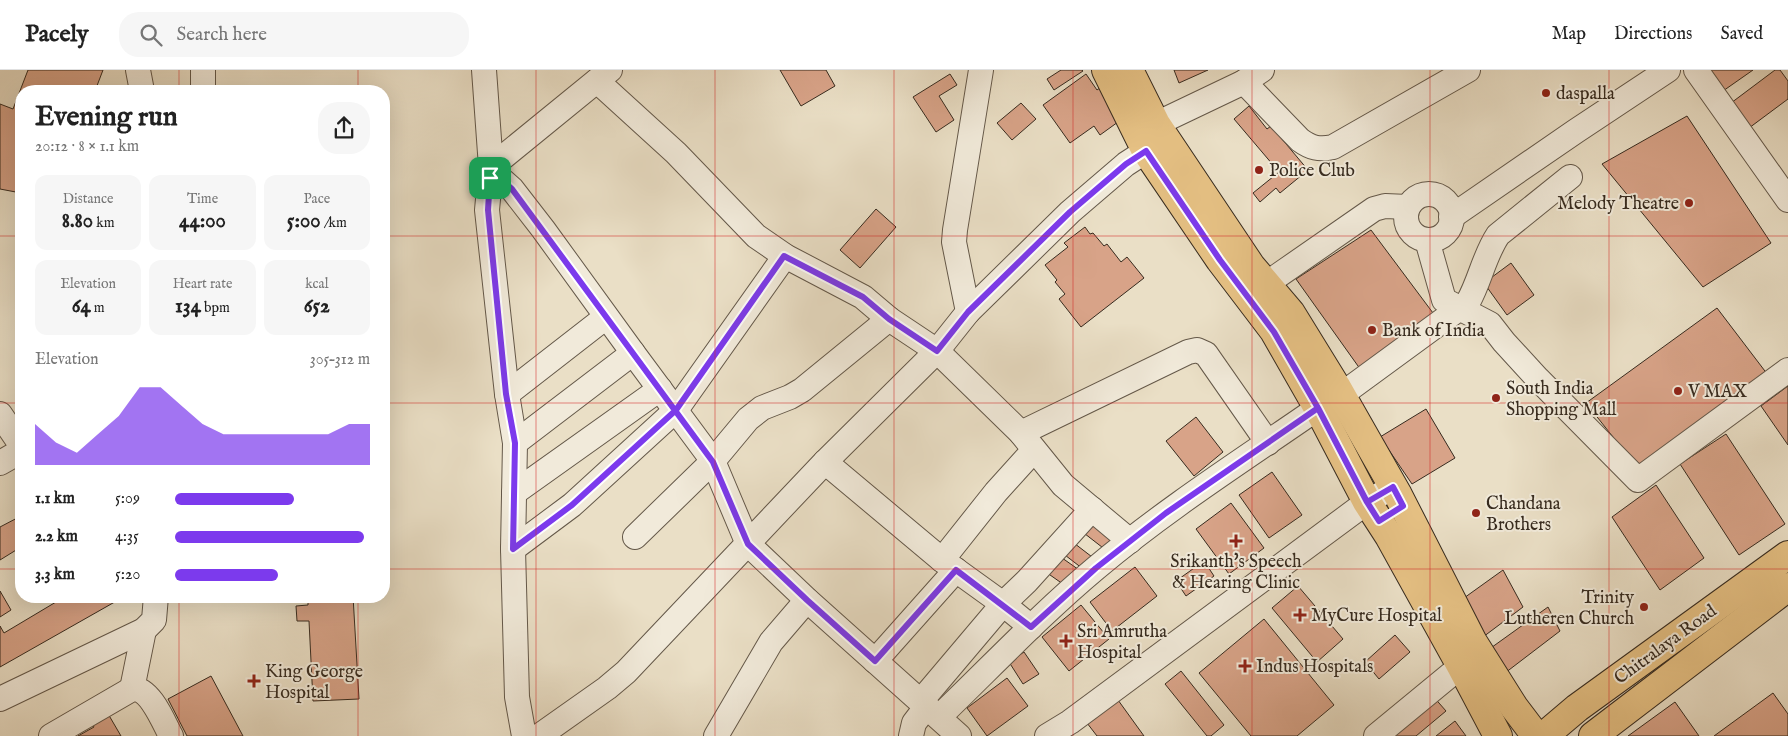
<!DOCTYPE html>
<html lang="en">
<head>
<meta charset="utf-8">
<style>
  :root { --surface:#fff; --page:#f6f6f6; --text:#222; --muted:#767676; --line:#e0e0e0; --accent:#7c3aed }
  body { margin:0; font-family:"IM FELL English",serif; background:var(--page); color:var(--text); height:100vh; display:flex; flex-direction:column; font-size:19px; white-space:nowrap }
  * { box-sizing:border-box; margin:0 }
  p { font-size:16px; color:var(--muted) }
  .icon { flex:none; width:28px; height:28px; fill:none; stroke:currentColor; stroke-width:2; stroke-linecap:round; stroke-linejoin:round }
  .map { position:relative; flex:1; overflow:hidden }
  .panel { position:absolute; left:15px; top:15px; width:375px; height:518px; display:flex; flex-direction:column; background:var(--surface); border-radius:20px; box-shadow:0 5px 20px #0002 }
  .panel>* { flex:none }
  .pin { position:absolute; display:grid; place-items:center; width:42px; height:42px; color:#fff; margin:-21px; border-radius:10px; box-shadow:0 2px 8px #0006 }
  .round { display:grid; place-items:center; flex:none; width:52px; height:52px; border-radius:20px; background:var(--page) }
  .headline { display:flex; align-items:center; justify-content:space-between; height:85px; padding:0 20px }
  h1 { font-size:28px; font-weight:800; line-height:38px }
  .figures { display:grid; grid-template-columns:repeat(3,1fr); gap:8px; height:85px; padding:5px 20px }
  .figures div { display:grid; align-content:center; border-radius:12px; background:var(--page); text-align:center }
  .figures b { font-size:21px; font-weight:800 }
  .figures small { font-size:14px; font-weight:400 }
  .figures p { font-size:14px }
  .chart { height:140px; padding:10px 20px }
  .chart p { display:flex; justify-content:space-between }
  .chart svg { width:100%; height:90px; margin-top:5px; fill:var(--accent); opacity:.7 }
  ul { padding:0 20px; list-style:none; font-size:16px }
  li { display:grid; grid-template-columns:80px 60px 1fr; align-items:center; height:38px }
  li i { height:12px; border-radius:6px; background:var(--accent) }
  header { display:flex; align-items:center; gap:30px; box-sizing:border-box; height:70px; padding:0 25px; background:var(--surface); border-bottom:1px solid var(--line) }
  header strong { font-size:24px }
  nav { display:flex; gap:28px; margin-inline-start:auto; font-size:18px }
  .search { width:350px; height:45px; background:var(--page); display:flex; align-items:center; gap:12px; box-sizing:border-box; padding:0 18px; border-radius:20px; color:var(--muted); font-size:19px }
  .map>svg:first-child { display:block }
</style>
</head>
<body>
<header>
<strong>Pacely</strong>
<div class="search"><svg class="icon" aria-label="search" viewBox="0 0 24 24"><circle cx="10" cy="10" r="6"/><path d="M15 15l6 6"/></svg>Search here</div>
<nav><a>Map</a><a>Directions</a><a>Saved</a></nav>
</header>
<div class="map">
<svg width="1788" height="666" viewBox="0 0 1788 666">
  <rect width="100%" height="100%" fill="#eadfc6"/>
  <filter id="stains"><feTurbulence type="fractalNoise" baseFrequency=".004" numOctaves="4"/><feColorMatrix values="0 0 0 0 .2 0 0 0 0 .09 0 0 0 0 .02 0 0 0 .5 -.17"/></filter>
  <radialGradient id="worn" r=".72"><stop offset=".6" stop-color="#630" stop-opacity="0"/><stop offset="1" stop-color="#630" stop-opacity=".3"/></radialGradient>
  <!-- building -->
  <g fill="#d8a388" stroke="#372b1f">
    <polygon points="28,0 103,0 95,21 21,21 21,123 0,119 0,34 13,39"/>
    <polygon points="780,0 826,0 835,16 801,36"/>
    <polygon points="1061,0 1082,0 1083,1 1054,20 1047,9"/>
    <polygon points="1174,0 1208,0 1179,13"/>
    <polygon points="1709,0 1753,0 1723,21"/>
    <polygon points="1775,0 1780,0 1788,11 1788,29 1749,58 1731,33"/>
    <polygon points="950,4 957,15 939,26 954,50 936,62 913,27"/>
    <polygon points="1086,4 1097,20 1101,17 1118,52 1100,65 1094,56 1070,73 1043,35"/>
    <polygon points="1021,33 1036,49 1012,70 997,53"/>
    <polygon points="1249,36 1267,59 1271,56 1308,100 1280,123 1276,118 1260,132 1253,123 1279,102 1234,49"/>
    <polygon points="1687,46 1771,173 1703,217 1602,94"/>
    <polygon points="876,139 896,157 860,198 840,180"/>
    <polygon points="1085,157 1090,164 1093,163 1104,176 1107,174 1121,192 1127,187 1144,208 1081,257 1059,229 1065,224 1055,212 1057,210 1045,195 1068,177 1064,173"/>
    <polygon points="1371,160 1433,243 1363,303 1296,209"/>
    <polygon points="1511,193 1534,225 1507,245 1484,213"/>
    <polygon points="1717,238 1771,309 1640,401 1586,333"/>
    <polygon points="21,264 21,278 17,266"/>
    <polygon points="1788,316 1788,375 1761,336"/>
    <polygon points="1426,339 1455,388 1412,414 1380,367"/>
    <polygon points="1196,347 1223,382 1194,406 1166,371"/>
    <polygon points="1726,364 1785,454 1739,485 1680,394"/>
    <polygon points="1272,402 1302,445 1269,468 1239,425"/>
    <polygon points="1656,415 1704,488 1660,520 1612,447"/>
    <polygon points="1231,433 1264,478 1229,504 1196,459"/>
    <polygon points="1091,445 1119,467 1107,481 1080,460"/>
    <polygon points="21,446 21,477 0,490 0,457"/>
    <polygon points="1070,470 1096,490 1087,502 1061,482"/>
    <polygon points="1055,483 1082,502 1070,519 1043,500"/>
    <polygon points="1204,491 1214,506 1186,526 1176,511"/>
    <polygon points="1135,497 1157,526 1112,561 1090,532"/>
    <polygon points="1503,500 1523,537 1479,570 1457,533"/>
    <polygon points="1298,516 1343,569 1317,592 1272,538"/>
    <polygon points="0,521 11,540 0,547"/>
    <polygon points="66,526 118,526 120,529 0,597 0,556 4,563"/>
    <polygon points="308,526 353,526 359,629 313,631 309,551 297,551 296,536 308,535"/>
    <polygon points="1081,535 1109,569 1069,601 1042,567"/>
    <polygon points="1548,537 1560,561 1505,603 1488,580"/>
    <polygon points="1264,549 1334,635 1297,666 1251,666 1199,603"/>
    <polygon points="1395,565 1410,582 1379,609 1365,592"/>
    <polygon points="1024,582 1039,604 1023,614 1009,592"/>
    <polygon points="1181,601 1224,655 1211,666 1207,666 1165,614"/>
    <polygon points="211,606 243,666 187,666 168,629"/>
    <polygon points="1007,608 1028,636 987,666 967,638"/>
    <polygon points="1773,623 1788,644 1788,666 1714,666"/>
    <polygon points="1432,625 1446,641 1416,666 1396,666 1391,659"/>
    <polygon points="1118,630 1144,666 1097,666 1087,653"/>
    <polygon points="1675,632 1699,666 1628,666"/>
    <polygon points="107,642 121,666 78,666 94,657 91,652"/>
    <polygon points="1455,651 1466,666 1436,666"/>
  </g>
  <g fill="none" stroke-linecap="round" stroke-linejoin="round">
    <defs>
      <g id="minor">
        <polyline points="138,0 142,21"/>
        <polyline points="203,0 203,21"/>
        <polyline points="484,0 491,97 487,140 507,324 515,373 513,479 517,627 524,666"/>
        <polyline points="1696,0 1788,130"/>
        <polyline points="597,11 676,83 756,166 785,186 863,227 889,249 937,281 1021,363 1063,415 1130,471"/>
        <path d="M1244,12l56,58c11,8 19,10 33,7l135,-77"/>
        <polyline points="1156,54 1244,12 1262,0"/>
        <polyline points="491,97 610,0"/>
        <polyline points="490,107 503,111 512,119 543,159 633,283 713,391 748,474 807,530 959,666"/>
        <circle cx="1429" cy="147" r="23"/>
        <polyline points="1451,147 1576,61 1668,0"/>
        <polyline points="1427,170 1444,230 1490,254 1504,272 1538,309 1638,410 1788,300"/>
        <polyline points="1266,214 1374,139 1385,136 1408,137"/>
        <polyline points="968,242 954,172 955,160 981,0"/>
        <polyline points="507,324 606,247"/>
        <path d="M1341,325l127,-93c12,-21 16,-46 30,-67l72,-58"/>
        <polyline points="0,344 21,375"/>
        <polyline points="1021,363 1188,282 1197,280 1206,284 1268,373"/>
        <polyline points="515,373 633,283"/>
        <polyline points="825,392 942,490 1003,534 1031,557"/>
        <polyline points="0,393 21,381"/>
        <polyline points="514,423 660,319"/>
        <polyline points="635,467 713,391 748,349 762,338 790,327 802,320 889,249"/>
        <polyline points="513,479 572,435 676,340 785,186"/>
        <polyline points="942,490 996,422 1034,380"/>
        <polyline points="875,591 956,500"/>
        <polyline points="132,619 144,560"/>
        <polyline points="0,629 144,560 154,550 156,526"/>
        <polyline points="921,631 1003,534 1027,511 1092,439"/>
        <path d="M939,647c52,-50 102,-103 157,-149 70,-59 147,-108 222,-160"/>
        <path d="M51,666l81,-47c18,-2 32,34 39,47"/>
        <polyline points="539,666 607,618 626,602 825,392 937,281 968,242 1070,142 1126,94 1146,81"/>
        <polyline points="716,666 771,572 807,530"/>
        <polyline points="911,666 914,653 927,636"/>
        <polyline points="1047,666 1070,652 1367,432 1393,417"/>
        <polyline points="1376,666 1461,596"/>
      </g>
      <g id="major">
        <polyline points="1106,0 1146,81 1220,190 1274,261 1318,338 1367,432 1389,466 1461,596 1498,666"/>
        <polyline points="1129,0 1156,54 1251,196 1291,243 1336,316 1398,425 1473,572 1514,637 1536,666"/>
        <polyline points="1544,666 1577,638 1788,485"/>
        <polyline points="1593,666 1788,517"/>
      </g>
    </defs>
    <!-- minor casing -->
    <use href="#minor" stroke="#645849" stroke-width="26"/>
    <!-- major casing -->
    <use href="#major" stroke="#372b1f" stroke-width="30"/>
    <!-- minor -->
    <use href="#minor" stroke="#f1eada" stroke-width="24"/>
    <!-- major -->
    <use href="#major" stroke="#e5c083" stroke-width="28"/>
  </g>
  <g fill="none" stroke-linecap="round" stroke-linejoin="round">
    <defs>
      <polyline id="route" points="490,108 503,111 512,119 713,392 748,474 807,530 875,591 956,500 1031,557 1096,498 1166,443 1318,338 1367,432 1379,451 1403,436 1393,417 1367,432 1318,338 1274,262 1220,190 1146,81 1126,94 1070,142 968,242 937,281 889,249 863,227 784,186 676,340 572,435 513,479 515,373 506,324 488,140 490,108"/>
    </defs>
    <!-- route casing -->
    <use href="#route" stroke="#fff" stroke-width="10"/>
    <!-- route -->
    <use href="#route" stroke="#7c3aed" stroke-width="6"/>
  </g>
  <!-- grid -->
  <path fill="none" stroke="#d62828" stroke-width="1" stroke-opacity="0.55" d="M179,0v21M358,0v21M536,0v666M715,0v666M894,0v666M1073,0v666M1252,0v666M1430,0v666M1609,0v666M0,166h21M384,166h1404M0,333h21M384,333h1404M0,499h21M384,499h1404M179,526v140M358,526v140"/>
  <!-- markers -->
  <g fill="#8f2418" stroke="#f1eada" stroke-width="2">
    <circle cx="1546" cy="23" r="5"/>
    <circle cx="1259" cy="100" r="5"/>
    <circle cx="1689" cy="133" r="5"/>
    <circle cx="1372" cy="260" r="5"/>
    <circle cx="1678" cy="321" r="5"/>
    <circle cx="1496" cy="328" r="5"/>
    <circle cx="1476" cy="443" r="5"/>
    <path d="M1233.5 463.5h5v5h5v5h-5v5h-5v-5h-5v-5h5z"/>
    <circle cx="1644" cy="537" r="5"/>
    <path d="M1297.5 537.5h5v5h5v5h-5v5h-5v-5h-5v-5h5z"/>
    <path d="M1063.5 563.5h5v5h5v5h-5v5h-5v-5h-5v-5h5z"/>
    <path d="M1242.5 588.5h5v5h5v5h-5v5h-5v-5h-5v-5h5z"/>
    <path d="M251.5 603.5h5v5h5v5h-5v5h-5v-5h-5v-5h5z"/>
  </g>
  <g text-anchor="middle" stroke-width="4" stroke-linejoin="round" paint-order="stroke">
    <!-- poi labels -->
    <g font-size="18" fill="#372b1f" stroke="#f1eada" text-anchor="start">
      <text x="1556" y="29">daspalla</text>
      <text x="1269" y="106">Police Club</text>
      <text x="1679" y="139" text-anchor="end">Melody Theatre</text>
      <text x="1382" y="266">Bank of India</text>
      <text x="1506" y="324">South India<tspan x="1506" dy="21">Shopping Mall</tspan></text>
      <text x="1688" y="327">V MAX</text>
      <text x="1486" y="439">Chandana<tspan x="1486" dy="21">Brothers</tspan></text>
      <text x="1236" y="497" text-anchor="middle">Srikanth's Speech<tspan x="1236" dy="21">&amp; Hearing Clinic</tspan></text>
      <text x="1634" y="533" text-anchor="end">Trinity<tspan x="1634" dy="21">Lutheren Church</tspan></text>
      <text x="1311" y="551">MyCure Hospital</text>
      <text x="1077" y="567">Sri Amrutha<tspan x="1077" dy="21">Hospital</tspan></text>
      <text x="1256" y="602">Indus Hospitals</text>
      <text x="265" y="607">King George<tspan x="265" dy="21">Hospital</tspan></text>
    </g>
    <!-- street labels -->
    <g font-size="18" fill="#372b1f" stroke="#f1eada">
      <text transform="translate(1665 574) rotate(-36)" y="6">Chitralaya Road</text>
    </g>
  </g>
  <rect width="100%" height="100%" filter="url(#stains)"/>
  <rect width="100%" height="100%" fill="url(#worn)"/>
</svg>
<div class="pin" style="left:490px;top:108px;background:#1e9e55"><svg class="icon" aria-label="arrive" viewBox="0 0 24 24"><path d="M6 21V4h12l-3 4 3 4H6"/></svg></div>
<section class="panel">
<div class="headline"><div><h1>Evening run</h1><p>20:12 · 8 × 1.1 km</p></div><a class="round"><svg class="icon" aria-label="share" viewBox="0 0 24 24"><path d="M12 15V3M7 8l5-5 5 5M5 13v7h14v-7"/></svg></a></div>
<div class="figures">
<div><p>Distance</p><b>8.80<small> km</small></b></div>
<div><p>Time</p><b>44:00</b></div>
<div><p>Pace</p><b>5:00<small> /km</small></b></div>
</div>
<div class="figures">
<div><p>Elevation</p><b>64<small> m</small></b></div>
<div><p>Heart rate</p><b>134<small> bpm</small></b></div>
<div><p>kcal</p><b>652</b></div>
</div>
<div class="chart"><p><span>Elevation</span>305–312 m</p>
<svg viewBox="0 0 160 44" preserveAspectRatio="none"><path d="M0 44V24L10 33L20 38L30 29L40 20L50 6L60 6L70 15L80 24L90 29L100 29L110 29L120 29L130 29L140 29L150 24L160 24V44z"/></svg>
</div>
<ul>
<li><b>1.1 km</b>5:09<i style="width:61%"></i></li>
<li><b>2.2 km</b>4:35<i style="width:97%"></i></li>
<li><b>3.3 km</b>5:20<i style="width:53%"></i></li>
</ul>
</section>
</div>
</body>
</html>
